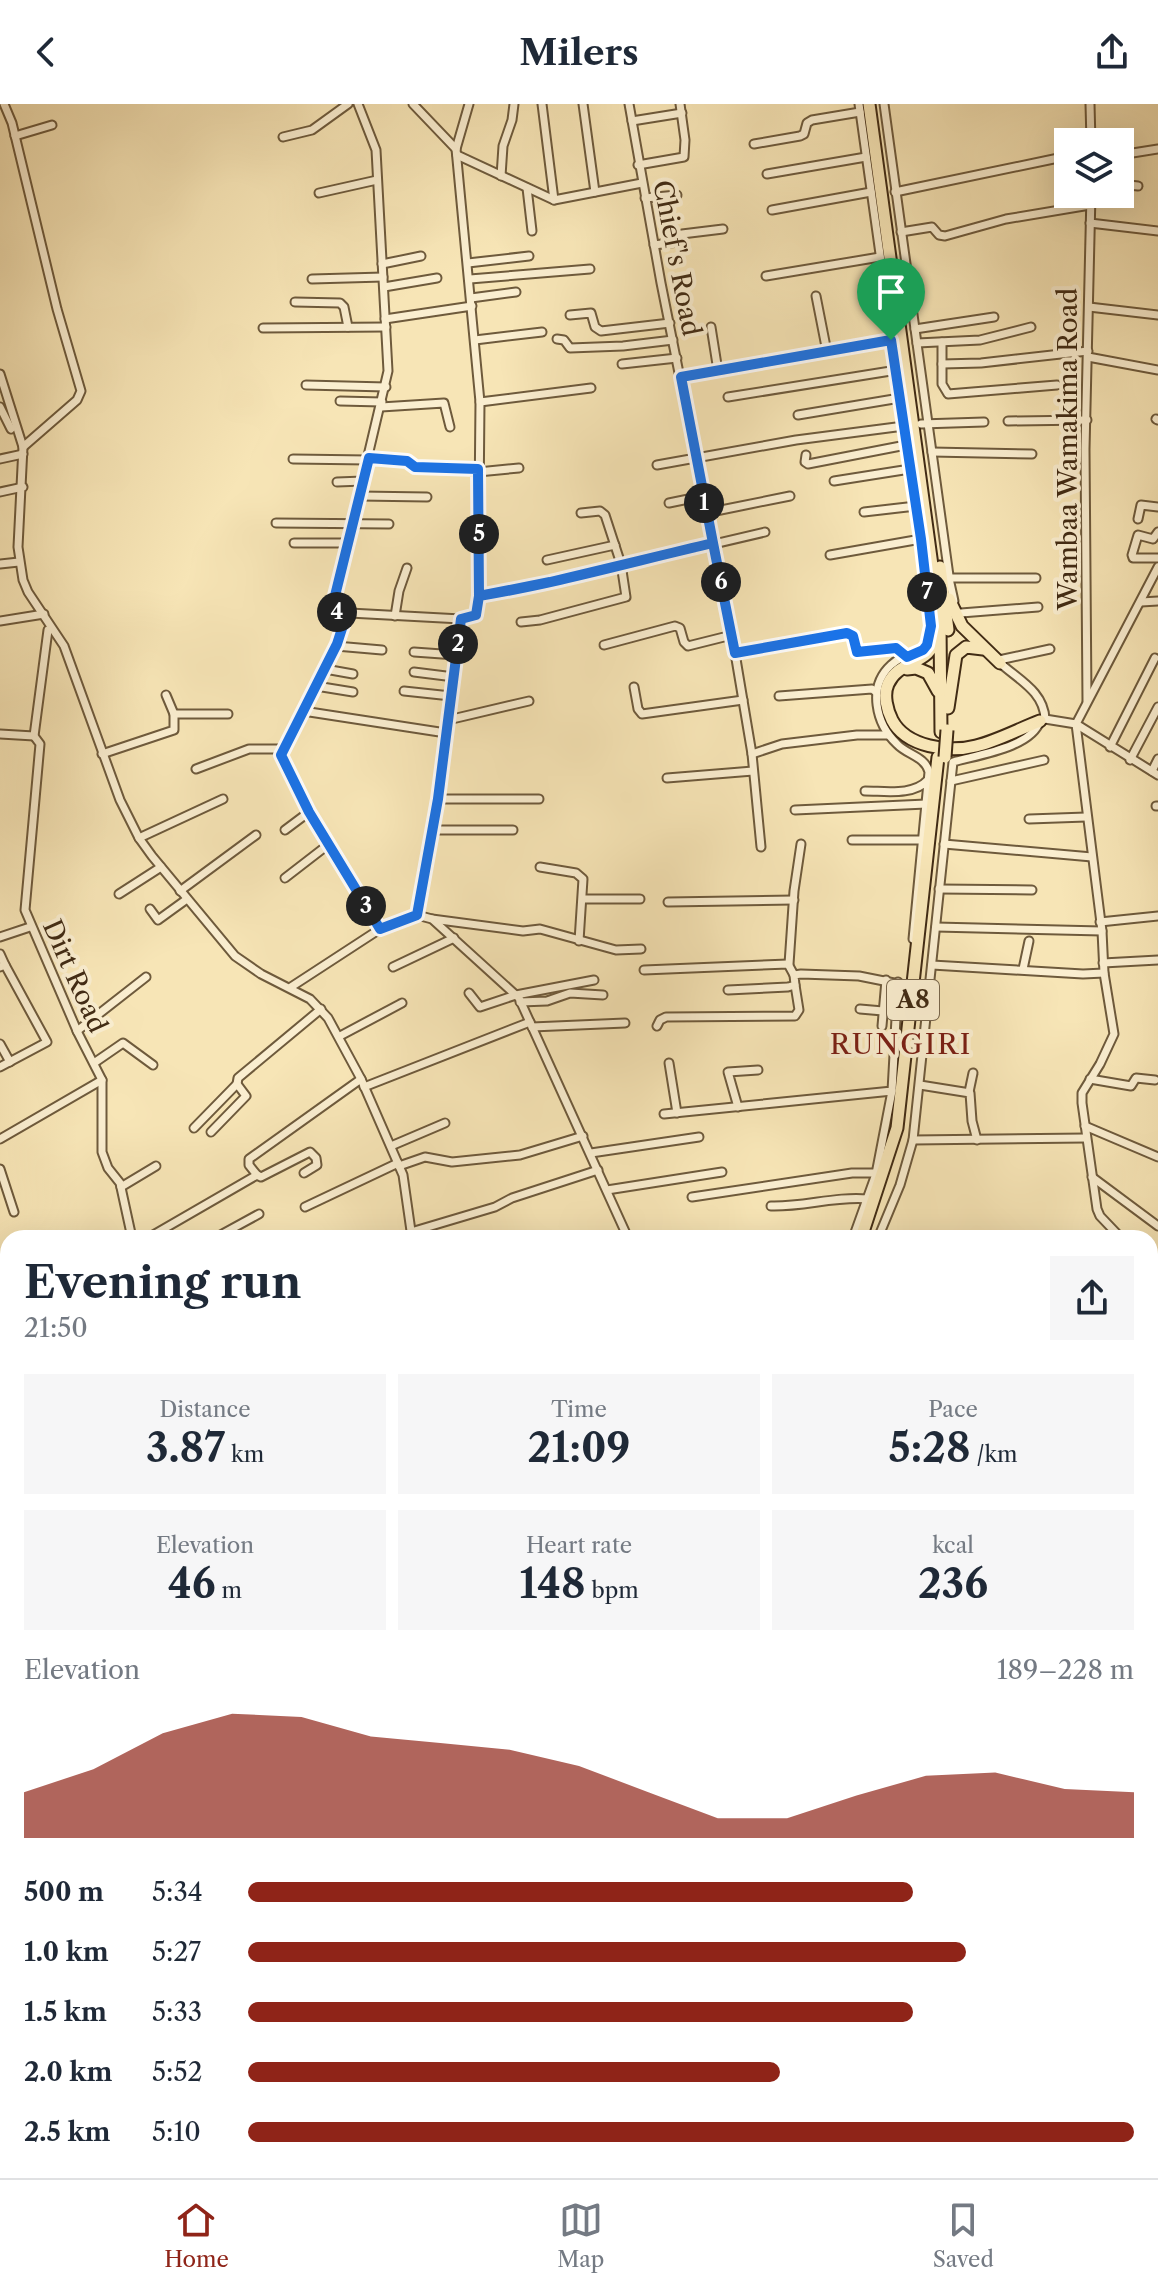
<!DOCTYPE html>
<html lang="en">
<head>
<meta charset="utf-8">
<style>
  :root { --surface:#fff; --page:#f6f6f7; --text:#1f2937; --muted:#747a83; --line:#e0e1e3; --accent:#8f2418 }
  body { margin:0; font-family:"Libre Caslon Text",serif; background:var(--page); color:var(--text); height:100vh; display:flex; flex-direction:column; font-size:30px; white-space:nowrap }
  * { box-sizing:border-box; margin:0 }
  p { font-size:26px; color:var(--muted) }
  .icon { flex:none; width:44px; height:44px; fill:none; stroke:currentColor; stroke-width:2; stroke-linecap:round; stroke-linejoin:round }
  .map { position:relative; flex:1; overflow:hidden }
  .details { position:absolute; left:0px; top:1126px; width:1158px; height:948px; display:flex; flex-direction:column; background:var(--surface); border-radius:24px 24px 0 0; box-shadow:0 8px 32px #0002 }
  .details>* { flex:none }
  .controls { position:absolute; left:1054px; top:24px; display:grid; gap:16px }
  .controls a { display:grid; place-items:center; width:80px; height:80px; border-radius:0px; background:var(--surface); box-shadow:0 8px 32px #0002; font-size:40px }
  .pin { position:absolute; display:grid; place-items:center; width:68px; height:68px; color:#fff; margin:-82px -34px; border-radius:50% 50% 50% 0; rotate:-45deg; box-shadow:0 0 8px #0007 }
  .pin .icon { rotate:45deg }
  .km { position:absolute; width:40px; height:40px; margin:-20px; border-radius:50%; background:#222; color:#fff; font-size:22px; line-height:40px; text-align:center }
  .round { display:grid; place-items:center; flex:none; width:84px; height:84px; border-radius:0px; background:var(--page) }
  .overview { display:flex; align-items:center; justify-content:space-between; height:136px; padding:0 24px }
  h1 { font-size:44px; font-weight:700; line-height:60px }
  .metrics { display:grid; grid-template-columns:repeat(3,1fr); gap:12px; height:136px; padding:8px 24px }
  .metrics div { display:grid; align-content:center; border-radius:0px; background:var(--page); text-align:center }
  .metrics b { font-size:40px; font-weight:700 }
  .metrics small { font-size:22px; font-weight:400 }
  .metrics p { font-size:22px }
  .chart { height:224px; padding:16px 24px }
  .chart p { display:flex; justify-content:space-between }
  .chart svg { width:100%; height:144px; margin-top:8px; fill:var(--accent); opacity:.7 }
  ul { padding:0 24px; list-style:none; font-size:26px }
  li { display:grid; grid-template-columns:128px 96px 1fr; align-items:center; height:60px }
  li i { height:20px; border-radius:10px; background:var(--accent) }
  header { display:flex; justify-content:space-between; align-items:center; height:104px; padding:0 24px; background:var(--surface); font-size:36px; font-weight:700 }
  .tab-bar { display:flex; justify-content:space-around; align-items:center; height:112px; border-top:2px solid var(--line); background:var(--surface); font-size:22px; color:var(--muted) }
  .tab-bar a { display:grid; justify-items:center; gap:4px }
  .tab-bar .active { color:var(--accent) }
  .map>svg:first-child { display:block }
</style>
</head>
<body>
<header><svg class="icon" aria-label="back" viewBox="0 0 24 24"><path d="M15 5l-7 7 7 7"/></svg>Milers<svg class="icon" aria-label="share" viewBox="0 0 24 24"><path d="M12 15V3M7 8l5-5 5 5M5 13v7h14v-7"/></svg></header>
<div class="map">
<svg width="1158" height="2074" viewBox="0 0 1158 2074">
  <rect width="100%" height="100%" fill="#f7e5b6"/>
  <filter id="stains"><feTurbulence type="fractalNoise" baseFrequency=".0025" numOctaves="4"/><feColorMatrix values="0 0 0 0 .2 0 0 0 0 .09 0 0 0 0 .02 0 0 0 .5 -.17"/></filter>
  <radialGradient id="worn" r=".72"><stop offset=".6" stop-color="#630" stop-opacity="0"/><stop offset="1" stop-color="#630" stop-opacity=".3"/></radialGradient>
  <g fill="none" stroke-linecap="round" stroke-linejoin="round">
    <defs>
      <g id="minor">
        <polyline points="4,0 12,19 57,205 81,287 77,296 23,343"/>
        <polyline points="358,0 376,46 388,267 331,508 461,515"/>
        <polyline points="413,0 456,45"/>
        <polyline points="542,0 554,96"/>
        <polyline points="583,0 595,88"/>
        <polyline points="629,0 661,179 735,549 752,650 782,640 857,631 888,631"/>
        <path d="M859,0l71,507c3,55 -12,30 -39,54 -24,22 -15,59 6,79 10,11 28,12 32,28l-16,167"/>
        <polyline points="884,0 950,479 954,497"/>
        <polyline points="1090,0 1091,38"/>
        <polyline points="632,17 682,9"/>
        <polyline points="15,32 52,21"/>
        <polyline points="283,33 312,26 348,0"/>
        <polyline points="754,40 800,32 804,30 807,19 812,16 860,8"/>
        <polyline points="457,51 554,96 642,79"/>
        <polyline points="1120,51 1158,45"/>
        <polyline points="638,61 684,53 685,36 680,0"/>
        <polyline points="767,70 866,53"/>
        <polyline points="501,72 503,42 512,16 514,0"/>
        <polyline points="1120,80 1138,82"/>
        <polyline points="527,84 532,127"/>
        <polyline points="895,88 1068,52"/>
        <polyline points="319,89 377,76"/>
        <polyline points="645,94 677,91"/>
        <polyline points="772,106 871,88"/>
        <polyline points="1090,119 1158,127"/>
        <polyline points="901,128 932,123 939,131 945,132 1006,115 1090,101"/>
        <polyline points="654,141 678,138 682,130 723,125"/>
        <polyline points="468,159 529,152"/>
        <polyline points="382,160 421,152"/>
        <polyline points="766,172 880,153"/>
        <polyline points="312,175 383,173"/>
        <polyline points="470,175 590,165"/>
        <polyline points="384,183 437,174"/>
        <polyline points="816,192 827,248"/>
        <polyline points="471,194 516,188"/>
        <polyline points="295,198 340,199 344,203 348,223"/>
        <polyline points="1089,203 1158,211"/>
        <polyline points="570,211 591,209 595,223 601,227 670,219"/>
        <polyline points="385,215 472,202"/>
        <polyline points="711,223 718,267"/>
        <polyline points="263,224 386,223"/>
        <polyline points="915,225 994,213"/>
        <polyline points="557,235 564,236 570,244 623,242 673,236"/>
        <polyline points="475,236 542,228"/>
        <polyline points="942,238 942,280 948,290 1057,281"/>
        <polyline points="917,239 980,236 1031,223"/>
        <polyline points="1088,253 1158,266"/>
        <polyline points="622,260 677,254"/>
        <polyline points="942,260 981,259 1088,247"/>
        <polyline points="0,270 23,343 18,443 23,476 28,488 64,542 120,696 139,734 152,752 235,852 261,870 310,895 328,914 361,975 403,1071 412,1134"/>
        <polyline points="681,273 891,236"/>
        <polyline points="306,281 386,283"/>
        <polyline points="728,293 897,266"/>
        <polyline points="340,297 382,298"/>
        <polyline points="480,298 591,284"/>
        <polyline points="0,303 11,325"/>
        <polyline points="381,303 444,299 450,323"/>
        <polyline points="798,311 900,294"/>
        <polyline points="1156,315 1158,316"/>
        <polyline points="1008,317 1087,316"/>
        <polyline points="921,320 984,318"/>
        <polyline points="932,348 1032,350"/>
        <polyline points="806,351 805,358 808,360 906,341"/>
        <polyline points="369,354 407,357 415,363 478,365"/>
        <polyline points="0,355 23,350"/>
        <polyline points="293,355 368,356"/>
        <polyline points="657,361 796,336 904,322"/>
        <polyline points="478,368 519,364"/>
        <polyline points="834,377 910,365"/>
        <polyline points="337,378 363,377"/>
        <polyline points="0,388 23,383"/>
        <polyline points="360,392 427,393"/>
        <polyline points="669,399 703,392"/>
        <polyline points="864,408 916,402"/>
        <polyline points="706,409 790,392"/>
        <polyline points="1138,415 1141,401 1158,403"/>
        <polyline points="276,419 389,420"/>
        <polyline points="1158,428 1153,435 1138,431 1132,451 1133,454 1158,454"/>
        <polyline points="294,439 348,439"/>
        <polyline points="830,451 921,435"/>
        <polyline points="547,456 615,441"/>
        <polyline points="0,460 19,458"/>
        <polyline points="949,474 1036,474"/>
        <polyline points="479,492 526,484 765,428"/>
        <polyline points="1141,498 1158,497"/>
        <polyline points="347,509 337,540 281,651 309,708 380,825"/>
        <polyline points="961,509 1038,503"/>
        <polyline points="395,512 399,487 407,464"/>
        <polyline points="0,517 44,510"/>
        <polyline points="521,518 540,516 626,493 621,460 605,411 600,407 581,409"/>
        <polyline points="48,526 34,632 40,640 25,806 78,929 102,976 102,1048 108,1064 120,1079 132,1134"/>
        <polyline points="604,541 675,522 680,524 684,538 688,542 732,531"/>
        <polyline points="336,542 382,546"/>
        <polyline points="414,548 456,551"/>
        <polyline points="735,549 847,529 853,532 857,548 893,544 907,553"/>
        <polyline points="999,556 1050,545"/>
        <path d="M999,558c18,17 45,29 46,57"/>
        <polyline points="325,565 353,570"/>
        <polyline points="414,568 454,573"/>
        <polyline points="316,582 353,588"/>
        <polyline points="634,583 638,605 642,610 743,596"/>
        <polyline points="404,587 451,592"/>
        <polyline points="166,591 174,610"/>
        <polyline points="779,592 872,585 876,588"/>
        <polyline points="1087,597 1085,345 1091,90"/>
        <polyline points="303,607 446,629"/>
        <polyline points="448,616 529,597"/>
        <polyline points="0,630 34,632"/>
        <polyline points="1110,643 1155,554"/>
        <polyline points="102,650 174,626 174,610 228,610"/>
        <polyline points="752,650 761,743"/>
        <polyline points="1130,656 1158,603"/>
        <polyline points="196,665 249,645 283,645"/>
        <polyline points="1152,667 1158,655"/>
        <polyline points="667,674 753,667"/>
        <polyline points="951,677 1044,656"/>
        <path d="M865,687c21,0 48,5 63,-11"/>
        <polyline points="438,695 539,695"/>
        <polyline points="1156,702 1158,702"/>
        <polyline points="795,706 926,700"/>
        <polyline points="1029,715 1086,713"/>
        <polyline points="285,726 309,708"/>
        <polyline points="433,726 513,726"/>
        <polyline points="139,734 223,695"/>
        <polyline points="852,736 922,736"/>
        <polyline points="944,740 1092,753"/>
        <polyline points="540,763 576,769 583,775 579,837"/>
        <polyline points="285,774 329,740"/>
        <polyline points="939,785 1032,786"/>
        <polyline points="180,787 256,731"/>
        <polyline points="119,790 161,763"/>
        <polyline points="583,795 640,795"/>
        <polyline points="668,798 794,796"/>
        <polyline points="150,805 158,816 187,795"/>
        <polyline points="417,811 438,695 461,515 473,513 478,508 480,298 456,45 469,0"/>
        <polyline points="432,815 523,827 540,825 616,846 641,845"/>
        <polyline points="1100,818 1158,812"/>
        <polyline points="936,823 1102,827"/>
        <polyline points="0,833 30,823"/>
        <polyline points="0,850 5,861 0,863"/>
        <polyline points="1103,859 1158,856"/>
        <polyline points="789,860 794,787 801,740"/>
        <polyline points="932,861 1083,870 1104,869"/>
        <polyline points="393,863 454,834"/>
        <polyline points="1023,865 1029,837"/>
        <polyline points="644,866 788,860 794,871"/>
        <polyline points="291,883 380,825 417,811 432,815 519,894 628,1134"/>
        <polyline points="728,886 788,883 795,881 794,871 801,870 859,872 914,883"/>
        <polyline points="469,889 480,903 516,891 594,876"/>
        <polyline points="520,898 547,897 570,889 603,891"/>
        <polyline points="860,905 883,907"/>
        <polyline points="657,922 660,916 666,913 795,912 799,906 795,881"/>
        <polyline points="882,922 886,876"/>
        <polyline points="532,923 625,919"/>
        <polyline points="77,927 146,873"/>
        <polyline points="340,932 402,899"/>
        <polyline points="0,940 10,958"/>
        <polyline points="94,959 123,939 153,961"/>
        <polyline points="669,959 677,1009"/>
        <polyline points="0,963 47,938 5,861"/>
        <polyline points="1090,975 1131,982 1136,974 1155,976"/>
        <polyline points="920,981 970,989 972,1017 977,1036"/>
        <polyline points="364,983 530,918"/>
        <polyline points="969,988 973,969"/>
        <polyline points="738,1003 728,968 758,966"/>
        <polyline points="664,1010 892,987 898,878"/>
        <polyline points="1085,1022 1158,1053"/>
        <polyline points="194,1024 237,980"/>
        <polyline points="211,1028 246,992 237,980 238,974 321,905"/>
        <polyline points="0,1035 102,976"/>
        <polyline points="913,1036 1086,1034"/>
        <polyline points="391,1042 445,1019"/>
        <polyline points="591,1049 699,1033"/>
        <polyline points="399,1062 425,1053 452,1058 520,1051 583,1032"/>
        <polyline points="0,1065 14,1108"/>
        <polyline points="257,1071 249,1061 249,1055 361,975"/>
        <polyline points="1092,1073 1158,1122"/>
        <polyline points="121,1083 156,1062"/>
        <polyline points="607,1086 722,1068"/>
        <polyline points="692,1093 852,1069 875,1069"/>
        <path d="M771,1102c33,1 64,-10 97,-7"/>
        <polyline points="305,1103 398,1059"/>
        <polyline points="411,1128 495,1103 512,1094 598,1066"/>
        <polyline points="148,1134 257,1071 261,1073 310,1048 316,1054 317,1061 304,1069"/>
        <polyline points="215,1134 259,1110"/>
        <polyline points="853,1134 876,1070 892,987"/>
        <path d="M878,1134l22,-53 13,-45 40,-378c24,-7 78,-14 87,-41l5,-2 31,5 82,51"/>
        <polyline points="1121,1134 1100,1112 1097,1105 1082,999 1082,989 1100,960 1114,930 1104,869 1102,827 1076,620 1158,463"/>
        <polyline points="1150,1161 1158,1169"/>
        <polyline points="0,1209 8,1204"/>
        <polyline points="0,1240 8,1235"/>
        <polyline points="1150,1312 1158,1319"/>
        <polyline points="0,1326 8,1323"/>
        <polyline points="1150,1329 1158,1329"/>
        <polyline points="1150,1342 1158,1333"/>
        <polyline points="0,1356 8,1363"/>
        <polyline points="0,1400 8,1408"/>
        <polyline points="0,1422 8,1421"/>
        <polyline points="1150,1489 1158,1484"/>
        <polyline points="1150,1515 1158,1525"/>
        <polyline points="0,1651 8,1651"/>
        <polyline points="1150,1732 1158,1725"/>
        <polyline points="0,1864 8,1784"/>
        <polyline points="1150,1873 1158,1865"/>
        <polyline points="1150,2018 1158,2011"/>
        <polyline points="0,2036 8,2039"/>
        <polyline points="310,2066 315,2074"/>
        <polyline points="385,2066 391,2074"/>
        <polyline points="441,2066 446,2074"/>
        <polyline points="614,2066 624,2074"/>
        <polyline points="840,2066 846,2074"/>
        <polyline points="870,2066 877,2074"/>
        <polyline points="106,2074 108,2066"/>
        <polyline points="253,2074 265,2066"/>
        <polyline points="353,2074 365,2066"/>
        <polyline points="475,2074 487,2066"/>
        <polyline points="599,2074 601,2066"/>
        <polyline points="933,2074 942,2066"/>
        <polyline points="1102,2074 1104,2066"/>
      </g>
      <g id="major">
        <polyline points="0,1372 8,1379"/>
        <polyline points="0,1385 8,1392"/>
      </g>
      <g id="highway">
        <polyline points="869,0 940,520 941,628"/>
        <polyline points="940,463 948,526"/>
        <polyline points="949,495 962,522 1000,559"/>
        <path d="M938,529c-7,34 -38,25 -50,51 -5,11 -1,26 4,36 14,27 57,33 84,26 21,-5 43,-17 64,-25"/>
        <polyline points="907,565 916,564 928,569 938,587"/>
        <polyline points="948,604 956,551 966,543 983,545"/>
        <polyline points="861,1134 897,1024 938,653"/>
        <polyline points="1150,1806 1158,1805"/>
        <polyline points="1150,1818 1158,1816"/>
        <polyline points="722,2074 725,2066"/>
        <polyline points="733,2074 736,2066"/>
      </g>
    </defs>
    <!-- minor casing -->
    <use href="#minor" stroke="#6e5a3c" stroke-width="11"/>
    <!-- major casing -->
    <use href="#major" stroke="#412b14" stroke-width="13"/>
    <!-- highway casing -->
    <use href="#highway" stroke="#412b14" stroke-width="15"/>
    <!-- minor -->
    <use href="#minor" stroke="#faeed0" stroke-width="7"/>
    <!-- major -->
    <use href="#major" stroke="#f7e5b6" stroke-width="9"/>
    <!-- highway -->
    <use href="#highway" stroke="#f7e5b6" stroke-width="11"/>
    <defs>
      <g id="rail">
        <polyline points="1150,1269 1158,1268"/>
        <polyline points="1150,1757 1158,1751"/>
      </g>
    </defs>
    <!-- rail casing -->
    <use href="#rail" stroke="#412b14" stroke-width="5"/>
    <!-- rail -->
    <use href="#rail" stroke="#faeed0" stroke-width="2" stroke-dasharray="6" stroke-linecap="butt"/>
    <defs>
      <polyline id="highway-bridge" points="945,653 947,626"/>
    </defs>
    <!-- highway-bridge casing -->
    <use href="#highway-bridge" stroke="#412b14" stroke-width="15" stroke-linecap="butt"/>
    <!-- highway-bridge -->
    <use href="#highway-bridge" stroke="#f7e5b6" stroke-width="11"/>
  </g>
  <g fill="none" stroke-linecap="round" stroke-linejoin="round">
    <defs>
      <path id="route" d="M891,236l-210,37 32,166 -163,39 -71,14 -3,19 -15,4 -23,180 -21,116 -37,14 -71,-117 -28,-57 56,-111 10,-31 -16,-1 38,-154 38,3 8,6 63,2 1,127c79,-13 156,-35 234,-53l22,110 112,-20 6,3 4,16 39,-4 11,9 16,-7 4,-5 4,-19 -10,-87 -30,-199"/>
    </defs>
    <!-- route casing -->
    <use href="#route" stroke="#fff" stroke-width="16"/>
    <!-- route -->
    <use href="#route" stroke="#1a73e8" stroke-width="10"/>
  </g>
  <g text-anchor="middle" stroke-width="8" stroke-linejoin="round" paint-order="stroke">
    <!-- shield labels -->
    <rect fill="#faeed0" stroke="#78664c" stroke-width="2" x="887" y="876" width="52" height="40" rx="6"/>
    <g font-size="24" font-weight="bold" fill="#412b14">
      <text x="913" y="904">A8</text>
    </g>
    <!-- street labels -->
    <g font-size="26" fill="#412b14" stroke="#faeed0">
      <text transform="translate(677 154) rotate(79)" y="9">Chief's Road</text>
      <text transform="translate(1068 345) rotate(-90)" y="9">Wambaa Wamakima Road</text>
      <text transform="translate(75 872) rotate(66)" y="9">Dirt Road</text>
    </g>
    <!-- neighbourhood labels -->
    <g font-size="28" letter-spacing="2" fill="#7a1f14" stroke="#faeed0">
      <text x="901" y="950">RUNGIRI</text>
    </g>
  </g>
  <rect width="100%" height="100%" filter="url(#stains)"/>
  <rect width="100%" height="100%" fill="url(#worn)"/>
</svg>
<div class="controls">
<a><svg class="icon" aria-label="layers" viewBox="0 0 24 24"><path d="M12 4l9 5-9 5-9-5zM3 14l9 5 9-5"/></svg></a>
</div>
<div class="pin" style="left:891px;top:236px;background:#1e9e55"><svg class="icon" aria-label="arrive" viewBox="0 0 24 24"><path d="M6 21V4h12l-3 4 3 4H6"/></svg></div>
<b class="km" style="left:704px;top:399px">1</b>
<b class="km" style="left:458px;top:540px">2</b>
<b class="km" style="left:366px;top:802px">3</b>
<b class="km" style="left:337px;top:508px">4</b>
<b class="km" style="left:479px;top:430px">5</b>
<b class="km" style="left:721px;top:478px">6</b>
<b class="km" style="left:927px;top:488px">7</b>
<section class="details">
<div class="overview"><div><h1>Evening run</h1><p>21:50</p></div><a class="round"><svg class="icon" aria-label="share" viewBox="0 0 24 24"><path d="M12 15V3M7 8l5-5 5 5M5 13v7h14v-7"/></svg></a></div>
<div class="metrics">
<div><p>Distance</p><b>3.87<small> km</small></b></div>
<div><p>Time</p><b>21:09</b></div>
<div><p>Pace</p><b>5:28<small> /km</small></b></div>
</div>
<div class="metrics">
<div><p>Elevation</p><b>46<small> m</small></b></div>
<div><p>Heart rate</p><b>148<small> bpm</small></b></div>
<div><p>kcal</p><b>236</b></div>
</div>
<div class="chart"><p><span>Elevation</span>189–228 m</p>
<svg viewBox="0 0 160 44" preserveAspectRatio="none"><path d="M0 44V30L10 23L20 12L30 6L40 7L50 13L60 15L70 17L80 22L90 30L100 38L110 38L120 31L130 25L140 24L150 29L160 30V44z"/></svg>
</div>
<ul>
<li><b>500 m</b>5:34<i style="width:75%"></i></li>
<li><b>1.0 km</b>5:27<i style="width:81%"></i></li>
<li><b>1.5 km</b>5:33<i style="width:75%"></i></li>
<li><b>2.0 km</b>5:52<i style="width:60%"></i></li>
<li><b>2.5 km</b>5:10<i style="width:100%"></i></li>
</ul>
</section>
</div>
<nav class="tab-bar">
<a class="active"><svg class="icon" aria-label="home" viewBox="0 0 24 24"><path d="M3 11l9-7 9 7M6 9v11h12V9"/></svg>Home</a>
<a><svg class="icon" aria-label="map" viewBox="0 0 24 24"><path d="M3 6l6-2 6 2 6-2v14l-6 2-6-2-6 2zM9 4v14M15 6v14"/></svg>Map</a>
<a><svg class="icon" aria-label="saved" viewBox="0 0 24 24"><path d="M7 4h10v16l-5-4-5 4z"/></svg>Saved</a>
</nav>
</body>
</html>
